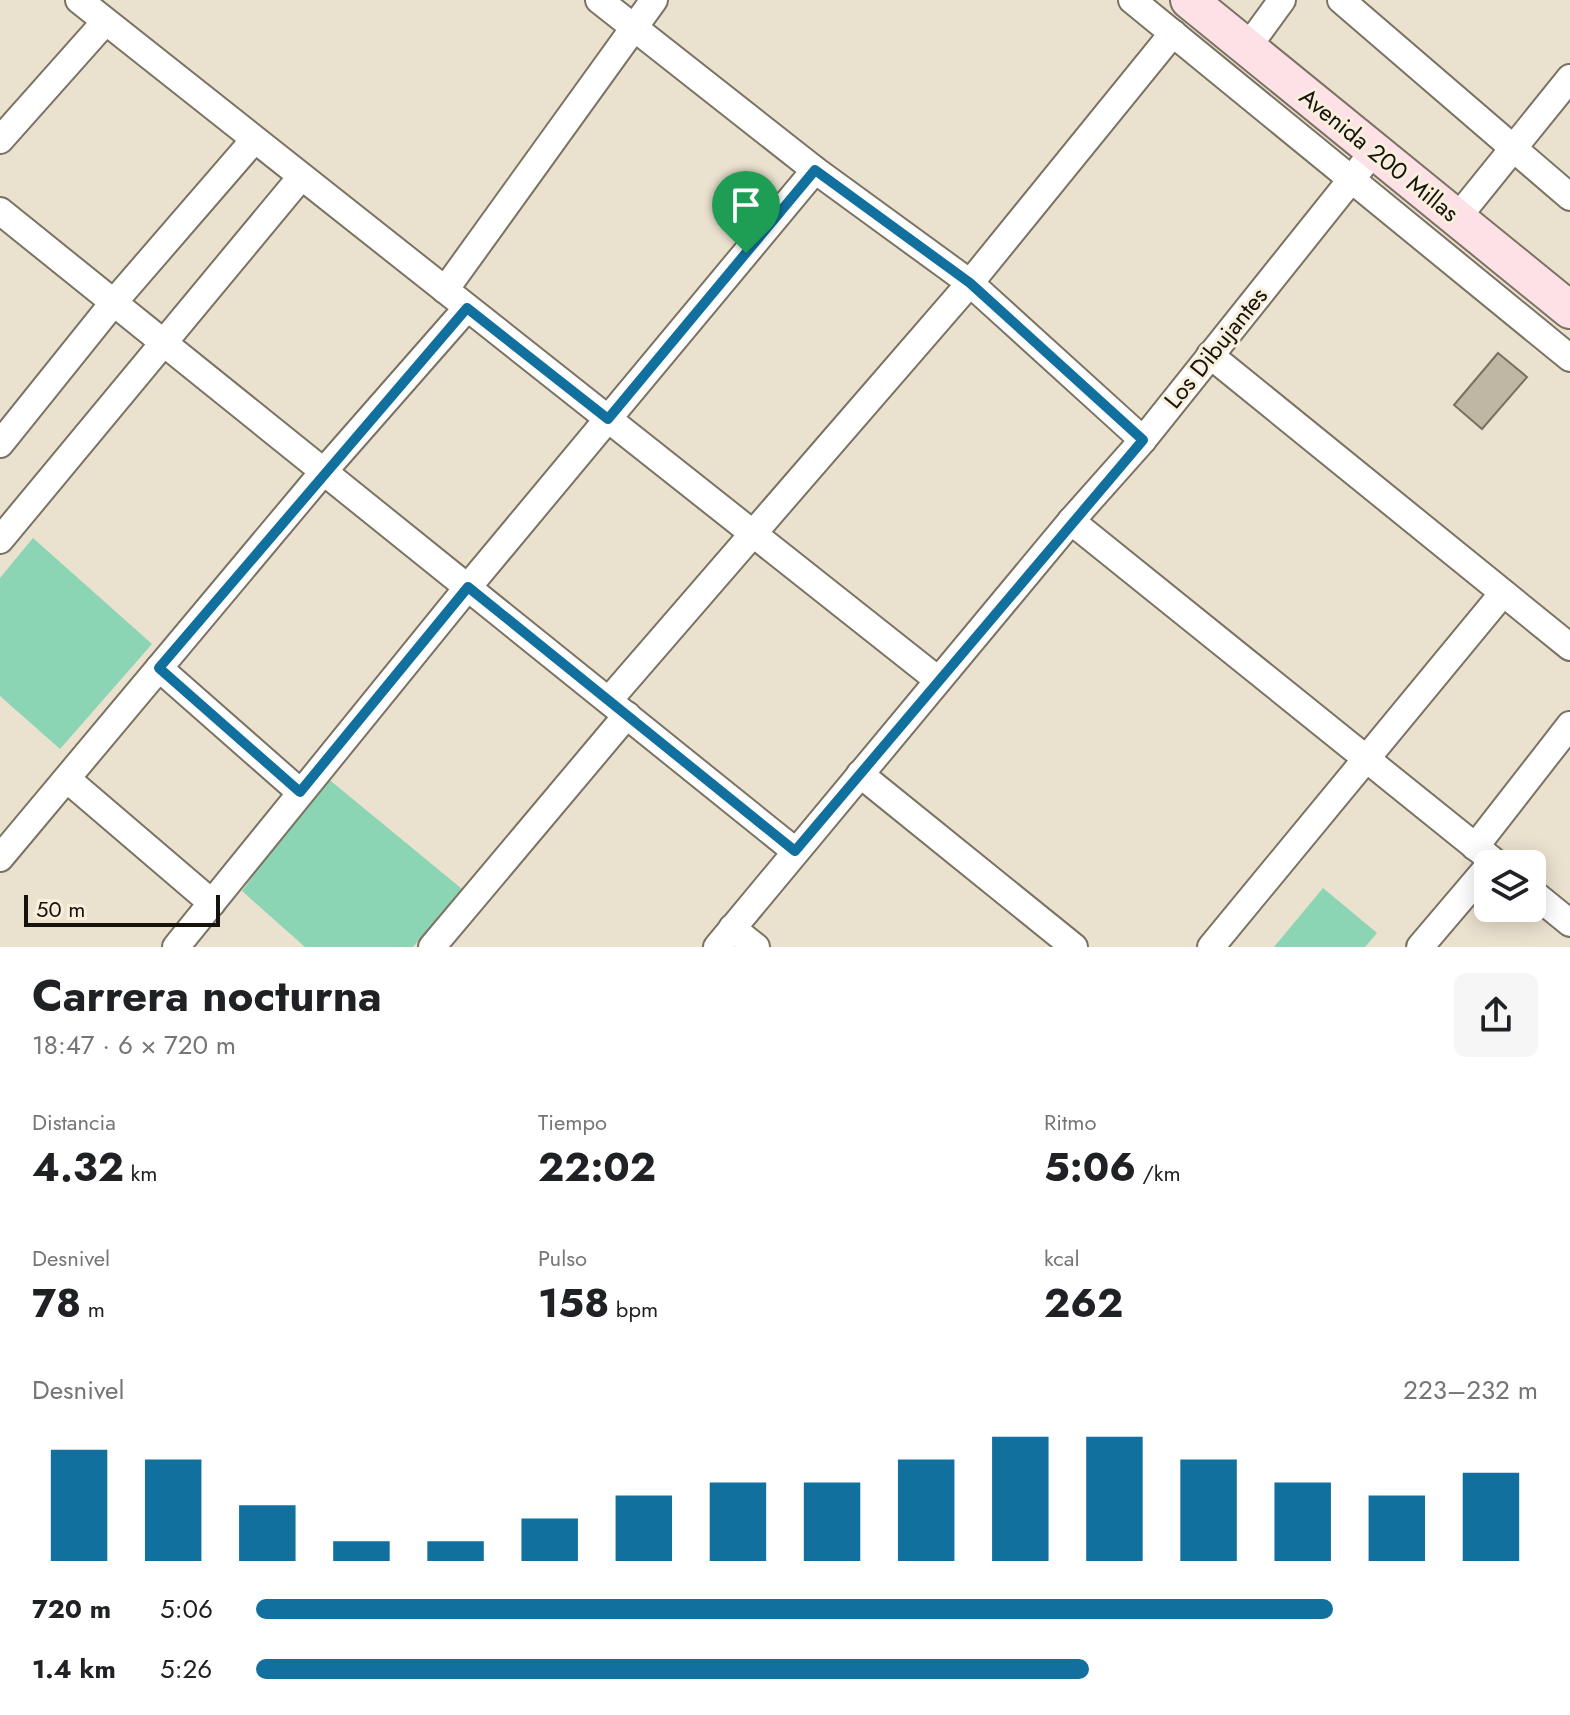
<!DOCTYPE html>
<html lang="es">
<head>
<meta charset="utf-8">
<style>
  :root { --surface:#fff; --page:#f6f6f6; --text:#202124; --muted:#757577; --accent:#11709e }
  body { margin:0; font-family:Jost,sans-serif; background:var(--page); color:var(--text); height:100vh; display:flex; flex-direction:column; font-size:30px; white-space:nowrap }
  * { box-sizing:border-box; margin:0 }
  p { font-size:26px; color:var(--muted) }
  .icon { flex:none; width:44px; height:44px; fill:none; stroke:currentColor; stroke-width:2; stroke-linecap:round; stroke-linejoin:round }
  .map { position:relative; height:947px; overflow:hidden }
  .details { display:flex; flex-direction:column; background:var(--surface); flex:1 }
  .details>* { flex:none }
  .controls { position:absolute; left:1474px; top:850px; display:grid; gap:16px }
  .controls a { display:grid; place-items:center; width:72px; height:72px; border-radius:12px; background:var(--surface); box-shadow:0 4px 20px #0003; font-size:40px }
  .scale { position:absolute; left:24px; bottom:20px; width:196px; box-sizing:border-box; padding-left:8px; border:4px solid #16120c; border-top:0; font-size:22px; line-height:28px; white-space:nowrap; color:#16120c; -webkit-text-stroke:6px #f8efdc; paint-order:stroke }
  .pin { position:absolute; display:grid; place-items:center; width:68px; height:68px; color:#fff; margin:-82px -34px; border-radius:50% 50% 50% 0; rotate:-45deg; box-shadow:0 0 8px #0007 }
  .pin .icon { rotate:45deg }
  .round { display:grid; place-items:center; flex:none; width:84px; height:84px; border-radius:12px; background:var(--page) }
  .headline { display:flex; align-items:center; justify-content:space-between; height:136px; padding:0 32px }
  h1 { font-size:44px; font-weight:700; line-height:60px }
  .stats { display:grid; grid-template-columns:repeat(3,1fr); gap:12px; height:136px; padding:8px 32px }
  .stats div { display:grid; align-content:center }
  .stats b { font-size:40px; font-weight:700 }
  .stats small { font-size:22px; font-weight:400 }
  .stats p { font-size:22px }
  .chart { height:224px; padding:16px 32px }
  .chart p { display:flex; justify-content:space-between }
  .chart svg { width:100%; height:144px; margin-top:8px; stroke:var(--accent); stroke-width:6 }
  ul { padding:0 32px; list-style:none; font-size:26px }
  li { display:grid; grid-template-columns:128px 96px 1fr; align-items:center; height:60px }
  li i { height:20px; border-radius:10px; background:var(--accent) }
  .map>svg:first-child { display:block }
</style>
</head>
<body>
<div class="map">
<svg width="1570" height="947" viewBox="0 0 1570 947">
  <rect width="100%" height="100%" fill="#ebe1cf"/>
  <!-- green -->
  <g fill="#8bd5b4">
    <polygon points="33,538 152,644 60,749 0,696 0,578"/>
    <polygon points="326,777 462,889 413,947 305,947 242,891"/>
    <polygon points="1323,888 1377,933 1365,947 1274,947"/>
  </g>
  <!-- building -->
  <polygon fill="#bfb6a4" stroke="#797060" stroke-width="2" points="1498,353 1527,377 1482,429 1454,405"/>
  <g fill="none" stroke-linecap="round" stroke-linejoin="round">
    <defs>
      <g id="street">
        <polyline points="79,0 938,680"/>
        <polyline points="599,0 815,170 970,283 1143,440"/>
        <polyline points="1132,0 1570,358"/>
        <polyline points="1341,0 1570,197"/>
        <polyline points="1247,48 1282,0"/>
        <polyline points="0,140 105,22"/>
        <polyline points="0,211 795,851"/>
        <polyline points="1457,218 1570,78"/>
        <polyline points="445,290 654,0"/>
        <polyline points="1210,355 1570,647"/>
        <polyline points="0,444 114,302 254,140"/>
        <polyline points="1071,521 1497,864"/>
        <polyline points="0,540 301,177"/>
        <polyline points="159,668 300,792"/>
        <polyline points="609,700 970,283 1173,33"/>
        <polyline points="860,774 1074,947"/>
        <polyline points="67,779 212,903"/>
        <polyline points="1475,847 1570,725"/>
        <polyline points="0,858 324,471 467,308"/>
        <polyline points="1532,892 1570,923"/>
        <polyline points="732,928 756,947"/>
        <polyline points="176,947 468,587 815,170"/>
        <polyline points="432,947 627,715"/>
        <polyline points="717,947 1071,521 1143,440 1374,151"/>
        <polyline points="1211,947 1503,593"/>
        <polyline points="1420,947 1488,867"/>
      </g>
      <polyline id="secondary" points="1189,0 1570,310"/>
    </defs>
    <!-- street casing -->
    <use href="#street" stroke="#7a7262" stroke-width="30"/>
    <!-- secondary casing -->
    <use href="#secondary" stroke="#7a7262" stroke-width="40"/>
    <!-- street -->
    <use href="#street" stroke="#fff" stroke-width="26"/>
    <!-- secondary -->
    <use href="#secondary" stroke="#fee1e6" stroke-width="36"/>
  </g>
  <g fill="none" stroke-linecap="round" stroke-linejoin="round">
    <defs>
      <polygon id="route" points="815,170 970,283 1143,440 795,851 468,587 300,792 159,668 467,308 608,419"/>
    </defs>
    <!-- route casing -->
    <use href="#route" stroke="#fff" stroke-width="16"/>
    <!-- route -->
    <use href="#route" stroke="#11709e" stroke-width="10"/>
  </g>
  <g text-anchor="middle" stroke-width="6" stroke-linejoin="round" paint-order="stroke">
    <!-- street labels -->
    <g font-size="24" fill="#16120c" stroke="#f8efdc">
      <text transform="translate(1379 155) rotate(39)" y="8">Avenida 200 Millas</text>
      <text transform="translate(1216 348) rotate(-51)" y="8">Los Dibujantes</text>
    </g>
  </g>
</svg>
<div class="controls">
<a><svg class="icon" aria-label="layers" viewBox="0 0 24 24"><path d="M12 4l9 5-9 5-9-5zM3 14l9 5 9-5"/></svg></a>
</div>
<div class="scale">50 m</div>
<div class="pin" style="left:746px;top:253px;background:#1e9e55"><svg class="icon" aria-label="arrive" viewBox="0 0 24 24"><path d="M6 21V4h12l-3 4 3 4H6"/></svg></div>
</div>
<section class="details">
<div class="headline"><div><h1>Carrera nocturna</h1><p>18:47 · 6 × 720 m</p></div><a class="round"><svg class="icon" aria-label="share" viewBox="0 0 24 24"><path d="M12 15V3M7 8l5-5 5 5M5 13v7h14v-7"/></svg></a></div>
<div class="stats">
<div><p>Distancia</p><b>4.32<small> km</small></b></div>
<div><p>Tiempo</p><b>22:02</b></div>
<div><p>Ritmo</p><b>5:06<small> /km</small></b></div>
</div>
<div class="stats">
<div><p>Desnivel</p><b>78<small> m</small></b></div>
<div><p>Pulso</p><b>158<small> bpm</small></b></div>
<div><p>kcal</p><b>262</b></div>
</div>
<div class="chart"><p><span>Desnivel</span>223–232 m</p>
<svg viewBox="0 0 160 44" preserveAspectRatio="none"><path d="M5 44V10M15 44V13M25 44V27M35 44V38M45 44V38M55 44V31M65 44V24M75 44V20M85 44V20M95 44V13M105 44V6M115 44V6M125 44V13M135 44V20M145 44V24M155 44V17"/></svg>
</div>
<ul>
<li><b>720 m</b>5:06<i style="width:84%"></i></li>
<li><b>1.4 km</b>5:26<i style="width:65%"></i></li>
</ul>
</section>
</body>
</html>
